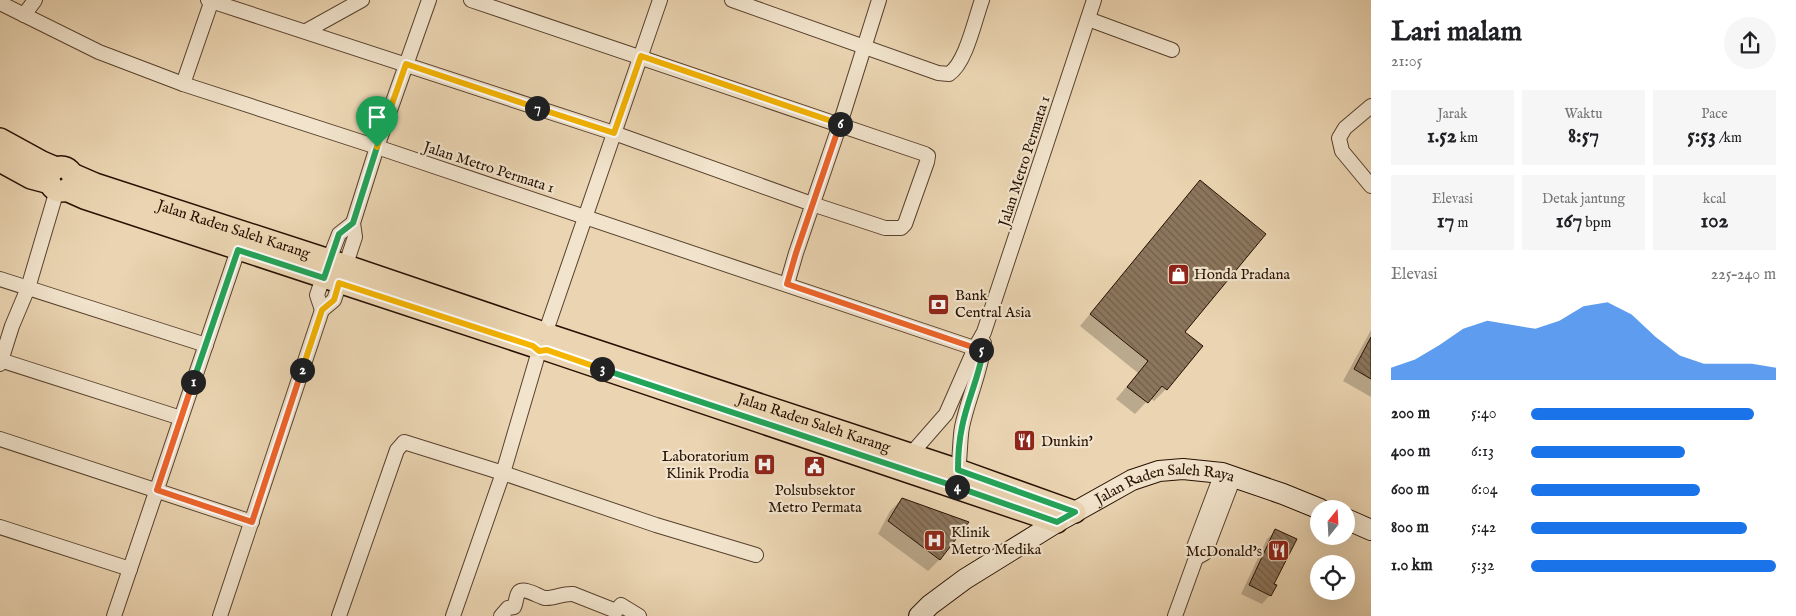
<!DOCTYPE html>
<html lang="id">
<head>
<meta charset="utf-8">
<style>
  :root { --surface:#fff; --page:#f6f6f6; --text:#202124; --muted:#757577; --accent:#1a73e8 }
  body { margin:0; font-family:"IM FELL English",serif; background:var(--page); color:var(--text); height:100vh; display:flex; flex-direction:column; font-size:19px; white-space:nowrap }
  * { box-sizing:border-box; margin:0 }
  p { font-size:16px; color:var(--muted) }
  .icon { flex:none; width:28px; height:28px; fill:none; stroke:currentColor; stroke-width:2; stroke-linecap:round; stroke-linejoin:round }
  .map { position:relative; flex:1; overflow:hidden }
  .side { display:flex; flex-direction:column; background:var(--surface); width:425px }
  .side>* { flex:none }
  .needle { width:32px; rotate:18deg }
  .tools { position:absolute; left:1310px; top:500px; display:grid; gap:10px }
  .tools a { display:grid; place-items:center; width:45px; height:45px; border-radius:50%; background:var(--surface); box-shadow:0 5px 20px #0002; font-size:25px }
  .pin { position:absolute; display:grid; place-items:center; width:42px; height:42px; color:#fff; margin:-51px -21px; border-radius:50% 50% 50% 0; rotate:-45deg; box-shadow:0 0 5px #0007 }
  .pin .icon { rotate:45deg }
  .km { position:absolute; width:25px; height:25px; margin:-12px; border-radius:50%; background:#222; color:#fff; font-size:14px; line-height:25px; text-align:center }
  .round { display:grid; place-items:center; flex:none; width:52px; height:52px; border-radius:26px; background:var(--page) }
  .summary { display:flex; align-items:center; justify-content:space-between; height:85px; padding:0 20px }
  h1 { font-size:28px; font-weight:700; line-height:38px }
  .figures { display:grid; grid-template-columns:repeat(3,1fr); gap:8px; height:85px; padding:5px 20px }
  .figures div { display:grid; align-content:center; border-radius:0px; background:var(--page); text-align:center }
  .figures b { font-size:21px; font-weight:700 }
  .figures small { font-size:14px; font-weight:400 }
  .figures p { font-size:14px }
  .chart { height:140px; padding:10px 20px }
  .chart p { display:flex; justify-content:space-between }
  .chart svg { width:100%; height:90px; margin-top:5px; fill:var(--accent); opacity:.7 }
  ul { padding:0 20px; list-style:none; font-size:16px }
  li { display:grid; grid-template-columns:80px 60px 1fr; align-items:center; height:38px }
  li i { height:12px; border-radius:6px; background:var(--accent) }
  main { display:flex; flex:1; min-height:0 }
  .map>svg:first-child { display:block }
</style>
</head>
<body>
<main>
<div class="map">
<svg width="1371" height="616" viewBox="0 0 1371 616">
  <defs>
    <pattern id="building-back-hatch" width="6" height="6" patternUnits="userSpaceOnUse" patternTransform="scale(1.25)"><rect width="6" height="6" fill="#8c765d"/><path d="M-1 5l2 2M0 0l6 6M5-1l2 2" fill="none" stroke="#725f4a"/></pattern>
  </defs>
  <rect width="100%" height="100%" fill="#ead4b1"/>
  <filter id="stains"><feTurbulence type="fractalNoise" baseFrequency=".004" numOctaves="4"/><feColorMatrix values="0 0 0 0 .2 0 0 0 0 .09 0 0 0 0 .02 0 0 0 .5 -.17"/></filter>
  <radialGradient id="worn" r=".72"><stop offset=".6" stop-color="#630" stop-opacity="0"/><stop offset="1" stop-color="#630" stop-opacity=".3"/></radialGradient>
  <!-- shadow -->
  <g fill="#0003">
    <polygon points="1189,194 1183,332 1201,346 1166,389 1154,401 1150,398 1135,414 1116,399 1138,373 1080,326"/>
    <polygon points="1371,330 1371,397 1343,381"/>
    <polygon points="902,499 940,559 928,571 878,534 890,511"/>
    <polygon points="1276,530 1273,585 1270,595 1262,604 1241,594 1267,539"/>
  </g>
  <!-- building -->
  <g fill="url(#building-back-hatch)" stroke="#271001">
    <polygon points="1200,180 1266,234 1185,332 1203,346 1167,390 1162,386 1148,403 1127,387 1148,361 1090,314"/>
    <polygon points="1371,337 1371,379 1354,369"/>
    <polygon points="902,498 969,522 940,560 888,521"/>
    <polygon points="1275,529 1297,539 1274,584 1277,585 1271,596 1249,585"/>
  </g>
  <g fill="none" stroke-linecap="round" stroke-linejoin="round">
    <defs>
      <g id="street">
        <polyline points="208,0 614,133 812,204 885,228 901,228 905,224 927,162 928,156 925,154 471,0"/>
        <path d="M732,0l206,73 11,1c17,-11 26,-55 33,-74"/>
        <polyline points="0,3 99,52 183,84 377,147 983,351"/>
        <polyline points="24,15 35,0"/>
        <polyline points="1088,19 1172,50"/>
        <polyline points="306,31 362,0"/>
        <polyline points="183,84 212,0"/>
        <polyline points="1371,106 1345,128 1339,138 1342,151 1371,186"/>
        <polyline points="0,279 206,345"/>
        <polyline points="787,284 796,253 840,124 879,0"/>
        <polyline points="322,310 317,295 329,260 339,234 353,223"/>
        <polyline points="546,331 660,0"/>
        <polyline points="0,360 181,418"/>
        <polyline points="0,364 12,326 28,288 57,190"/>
        <polyline points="0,439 252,522"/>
        <polyline points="908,462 911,454 946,414 975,348 984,332 1094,0"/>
        <path d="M956,478c5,-16 3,-34 6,-51 6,-29 19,-55 22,-84"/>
        <polyline points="0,527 130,569"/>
        <polyline points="1196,558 1205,553 1234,477"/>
        <polyline points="114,616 238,250"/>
        <polyline points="220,616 322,310 334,300 355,237 353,223 377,147 429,0"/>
        <polyline points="339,616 397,450 404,442 503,473 656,525 756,555"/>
        <polyline points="453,616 503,473 539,351"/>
        <path d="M501,616l7,-8 6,-1c2,-3 2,-12 5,-15 6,-5 20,5 26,6 9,1 18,-5 28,-4l43,17 5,-6 18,11"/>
        <polyline points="1175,616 1196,558 1194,547 1222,473"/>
      </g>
      <g id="secondary">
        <polyline points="1346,519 1371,530"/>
        <path id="s1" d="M919,616l11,-11 35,-26 92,-57 75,-42 27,-9 24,-2 39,4 61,21 37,15"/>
      </g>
      <g id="primary">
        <polyline points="0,139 42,162 56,168"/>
        <polyline points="0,161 31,178 50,183"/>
        <circle cx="61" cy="179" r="12"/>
        <path id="s2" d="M72,174l23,10 234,76 209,71"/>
        <polyline points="66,190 84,198 533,346"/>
        <path id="s3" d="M552,336l406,134 117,42"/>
        <polyline points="547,350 1057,522"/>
      </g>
    </defs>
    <!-- street casing -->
    <use href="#street" stroke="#58412d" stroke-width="16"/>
    <!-- secondary casing -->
    <use href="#secondary" stroke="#271001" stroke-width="22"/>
    <!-- primary casing -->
    <use href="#primary" stroke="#271001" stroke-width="24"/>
    <!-- street -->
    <use href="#street" stroke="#f1e3cc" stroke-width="14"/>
    <!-- secondary -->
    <use href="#secondary" stroke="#f1e3cc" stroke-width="20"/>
    <!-- primary -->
    <use href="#primary" stroke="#ead4b1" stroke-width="21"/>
  </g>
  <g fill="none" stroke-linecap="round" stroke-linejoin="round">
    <defs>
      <polyline id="split-1" points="193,382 238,250 324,278 339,234 353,223 377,147"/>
      <polyline id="split-2" points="193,382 157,490 252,522 302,370"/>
      <polyline id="split-3" points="302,370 322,310 334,300 339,283 533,346 539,351 547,350 602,369"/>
      <polyline id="split-4" points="602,369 957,487"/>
      <path id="split-5" d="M957,487l100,35 18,-10 -117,-42c0,-15 1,-29 4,-43 5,-26 17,-50 21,-76l-2,-1"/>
      <polyline id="split-6" points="840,124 796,253 787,284 981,350"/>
      <polyline id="split-7" points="537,108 614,133 641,56 840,124"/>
      <polyline id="split-8" points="377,147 406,64 537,108"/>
    </defs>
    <!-- split-1 casing -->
    <use href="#split-1" stroke="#fff" stroke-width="10"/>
    <!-- split-2 casing -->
    <use href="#split-2" stroke="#fff" stroke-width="10"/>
    <!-- split-3 casing -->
    <use href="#split-3" stroke="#fff" stroke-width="10"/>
    <!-- split-4 casing -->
    <use href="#split-4" stroke="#fff" stroke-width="10"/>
    <!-- split-5 casing -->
    <use href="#split-5" stroke="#fff" stroke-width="10"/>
    <!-- split-6 casing -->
    <use href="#split-6" stroke="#fff" stroke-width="10"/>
    <!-- split-7 casing -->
    <use href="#split-7" stroke="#fff" stroke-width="10"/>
    <!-- split-8 casing -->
    <use href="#split-8" stroke="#fff" stroke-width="10"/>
    <!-- split-1 -->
    <use href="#split-1" stroke="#22a559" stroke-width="6"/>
    <!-- split-2 -->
    <use href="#split-2" stroke="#f0652b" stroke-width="6"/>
    <!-- split-3 -->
    <use href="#split-3" stroke="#f5b400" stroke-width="6"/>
    <!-- split-4 -->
    <use href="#split-4" stroke="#22a559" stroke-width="6"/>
    <!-- split-5 -->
    <use href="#split-5" stroke="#22a559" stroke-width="6"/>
    <!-- split-6 -->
    <use href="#split-6" stroke="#f0652b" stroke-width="6"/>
    <!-- split-7 -->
    <use href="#split-7" stroke="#f5b400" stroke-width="6"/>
    <!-- split-8 -->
    <use href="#split-8" stroke="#f5b400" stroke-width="6"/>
  </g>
  <!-- icons -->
  <defs>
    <symbol id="shop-square" viewBox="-11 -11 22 22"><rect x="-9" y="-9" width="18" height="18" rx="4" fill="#8f2418" stroke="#f1e3cc"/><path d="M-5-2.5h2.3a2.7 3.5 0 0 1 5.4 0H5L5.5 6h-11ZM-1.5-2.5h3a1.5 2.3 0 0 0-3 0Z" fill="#fff"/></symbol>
    <symbol id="bank-square" viewBox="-11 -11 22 22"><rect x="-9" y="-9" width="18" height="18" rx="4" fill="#8f2418" stroke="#f1e3cc"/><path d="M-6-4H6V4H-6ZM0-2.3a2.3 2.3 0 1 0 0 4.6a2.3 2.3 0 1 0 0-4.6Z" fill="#fff"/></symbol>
    <symbol id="restaurant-square" viewBox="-11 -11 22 22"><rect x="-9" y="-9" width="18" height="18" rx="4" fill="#8f2418" stroke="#f1e3cc"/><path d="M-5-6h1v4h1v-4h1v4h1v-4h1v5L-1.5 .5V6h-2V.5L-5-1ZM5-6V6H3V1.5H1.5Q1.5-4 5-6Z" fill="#fff"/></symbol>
    <symbol id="hospital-square" viewBox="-11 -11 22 22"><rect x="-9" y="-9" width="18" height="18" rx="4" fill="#8f2418" stroke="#f1e3cc"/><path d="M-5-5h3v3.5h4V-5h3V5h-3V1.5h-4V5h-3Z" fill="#fff"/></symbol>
    <symbol id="civic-square" viewBox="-11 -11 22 22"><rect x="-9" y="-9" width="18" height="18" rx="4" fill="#8f2418" stroke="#f1e3cc"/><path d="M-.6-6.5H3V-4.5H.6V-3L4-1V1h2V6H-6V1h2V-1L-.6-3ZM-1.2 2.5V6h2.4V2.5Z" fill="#fff"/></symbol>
  </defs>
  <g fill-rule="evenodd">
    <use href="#shop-square" x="1166" y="262" width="25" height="25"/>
    <use href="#bank-square" x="926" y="292" width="25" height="25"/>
    <use href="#restaurant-square" x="1012" y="428" width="25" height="25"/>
    <use href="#hospital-square" x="752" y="452" width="25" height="25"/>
    <use href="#civic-square" x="802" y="454" width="25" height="25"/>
    <use href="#hospital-square" x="922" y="528" width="25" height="25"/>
    <use href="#restaurant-square" x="1266" y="538" width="25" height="25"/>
  </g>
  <g text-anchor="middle" stroke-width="4.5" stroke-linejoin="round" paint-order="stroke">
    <!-- street labels -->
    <g font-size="15" fill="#271001" stroke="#f1e3cc">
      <text transform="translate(1024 161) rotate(-72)" y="5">Jalan Metro Permata 1</text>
      <text transform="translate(489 167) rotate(18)" y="5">Jalan Metro Permata 1</text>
      <text dy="5" stroke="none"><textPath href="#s2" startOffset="171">Jalan Raden Saleh Karang</textPath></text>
      <text dy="5" stroke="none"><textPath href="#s3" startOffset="276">Jalan Raden Saleh Karang</textPath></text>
      <text dy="5" stroke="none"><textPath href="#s1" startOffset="285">Jalan Raden Saleh Raya</textPath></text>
    </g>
    <!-- poi labels -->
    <g font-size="15" fill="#271001" stroke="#f1e3cc" text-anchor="start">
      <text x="1194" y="279">Honda Pradana</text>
      <text x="955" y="300">Bank<tspan x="955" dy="17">Central Asia</tspan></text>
      <text x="1041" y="446">Dunkin'</text>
      <text x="749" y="461" text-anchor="end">Laboratorium<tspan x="749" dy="17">Klinik Prodia</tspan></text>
      <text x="815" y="495" text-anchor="middle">Polsubsektor<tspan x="815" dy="17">Metro Permata</tspan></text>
      <text x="951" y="537">Klinik<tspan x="951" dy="17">Metro Medika</tspan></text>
      <text x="1262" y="556" text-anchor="end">McDonald's</text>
    </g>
  </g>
  <rect width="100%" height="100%" filter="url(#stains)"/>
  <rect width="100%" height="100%" fill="url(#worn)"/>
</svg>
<div class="tools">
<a><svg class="needle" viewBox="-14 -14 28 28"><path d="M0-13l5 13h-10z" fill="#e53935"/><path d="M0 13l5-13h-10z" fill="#757577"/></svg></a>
<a><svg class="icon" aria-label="locate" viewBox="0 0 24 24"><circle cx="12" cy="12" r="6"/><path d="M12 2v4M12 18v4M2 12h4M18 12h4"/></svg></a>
</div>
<div class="pin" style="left:377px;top:147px;background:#1e9e55"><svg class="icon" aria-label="arrive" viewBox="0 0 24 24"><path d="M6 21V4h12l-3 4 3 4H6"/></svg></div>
<b class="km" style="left:193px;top:382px">1</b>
<b class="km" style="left:302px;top:370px">2</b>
<b class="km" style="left:602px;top:369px">3</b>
<b class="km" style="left:957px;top:487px">4</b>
<b class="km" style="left:981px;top:350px">5</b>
<b class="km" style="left:840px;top:124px">6</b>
<b class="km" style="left:537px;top:108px">7</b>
</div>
<section class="side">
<div class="summary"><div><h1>Lari malam</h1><p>21:05</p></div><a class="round"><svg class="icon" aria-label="share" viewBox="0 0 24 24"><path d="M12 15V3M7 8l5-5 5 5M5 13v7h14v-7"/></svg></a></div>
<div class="figures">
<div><p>Jarak</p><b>1.52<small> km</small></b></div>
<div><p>Waktu</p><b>8:57</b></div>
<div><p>Pace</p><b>5:53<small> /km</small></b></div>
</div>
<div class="figures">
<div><p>Elevasi</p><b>17<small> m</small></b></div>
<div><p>Detak jantung</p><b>167<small> bpm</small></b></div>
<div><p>kcal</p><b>102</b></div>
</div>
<div class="chart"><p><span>Elevasi</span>225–240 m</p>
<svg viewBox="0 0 160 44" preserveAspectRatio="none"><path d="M0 44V38L10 34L20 27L30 19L40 15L50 17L60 19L70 15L80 8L90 6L100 12L110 23L120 32L130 36L140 36L150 36L160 38V44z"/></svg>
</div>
<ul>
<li><b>200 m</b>5:40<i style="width:91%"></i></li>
<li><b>400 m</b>6:13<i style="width:63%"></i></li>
<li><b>600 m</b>6:04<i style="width:69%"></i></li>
<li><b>800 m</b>5:42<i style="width:88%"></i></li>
<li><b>1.0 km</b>5:32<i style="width:100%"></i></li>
</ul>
</section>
</main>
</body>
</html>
